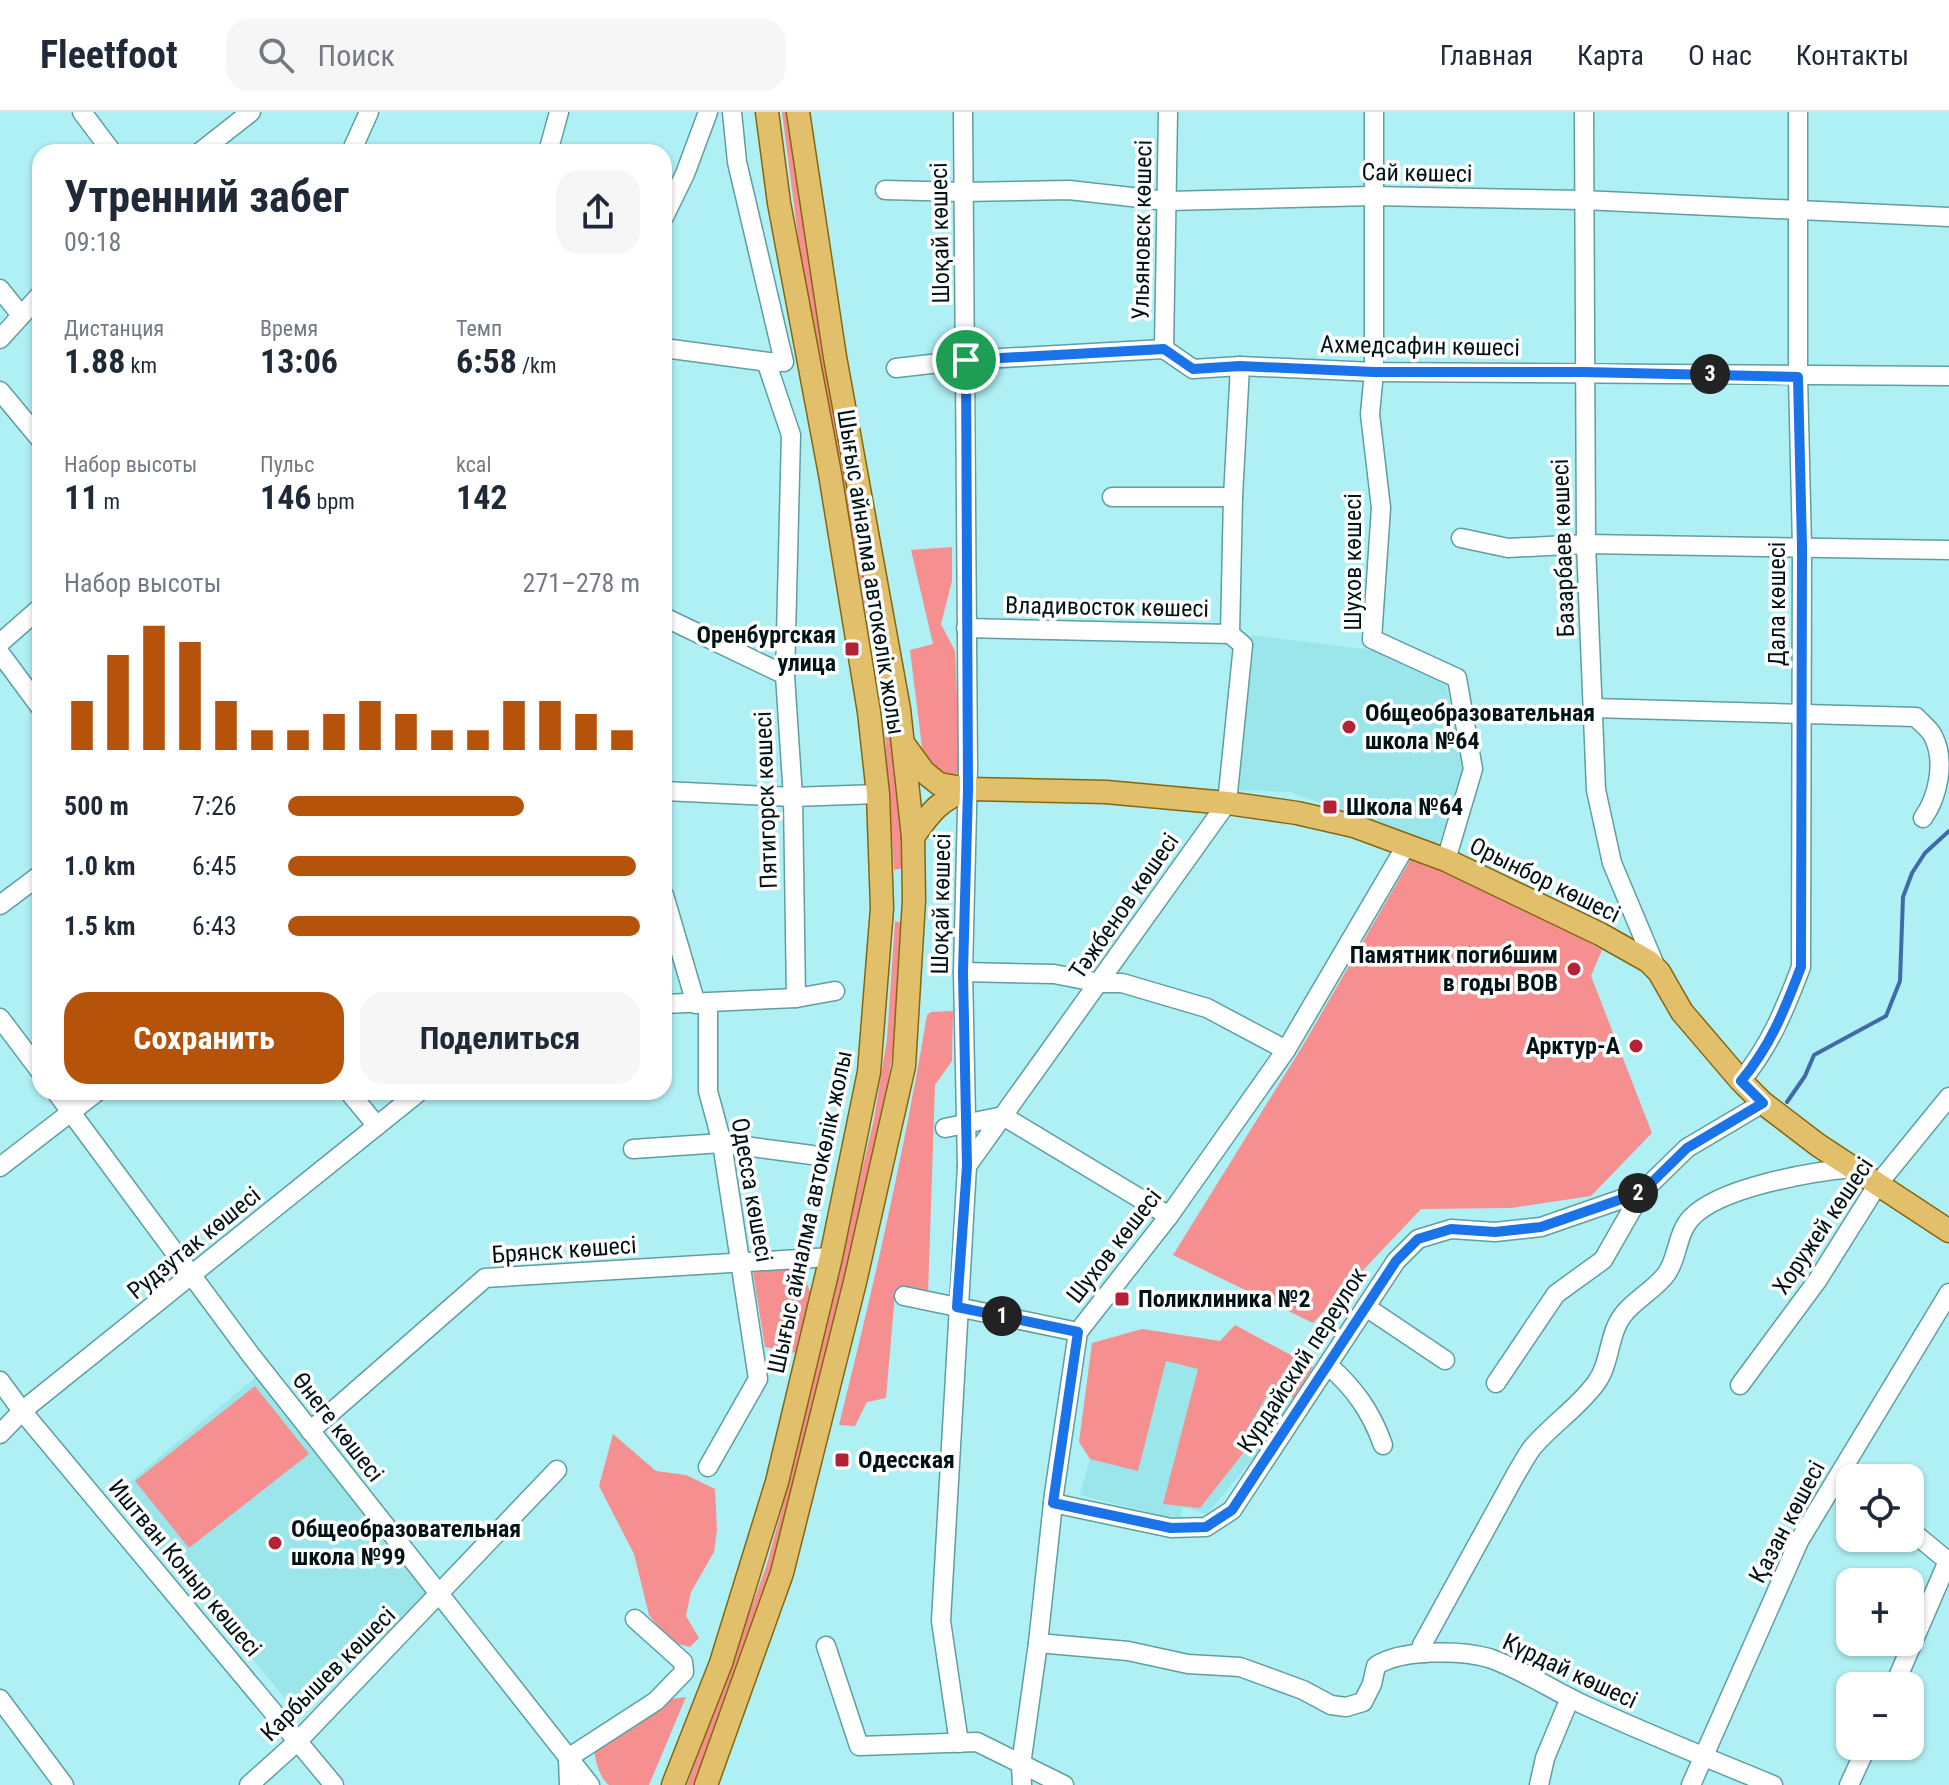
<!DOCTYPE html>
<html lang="ru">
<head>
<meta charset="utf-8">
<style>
  :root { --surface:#fff; --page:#f6f6f7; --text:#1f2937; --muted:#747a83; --line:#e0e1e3; --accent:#b45309 }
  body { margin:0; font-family:"Roboto Condensed",sans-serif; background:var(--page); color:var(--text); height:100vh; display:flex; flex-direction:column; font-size:30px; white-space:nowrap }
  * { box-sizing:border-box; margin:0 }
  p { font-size:26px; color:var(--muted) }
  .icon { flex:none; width:44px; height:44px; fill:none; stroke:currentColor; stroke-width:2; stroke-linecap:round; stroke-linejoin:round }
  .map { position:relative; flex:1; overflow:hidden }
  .side { position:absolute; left:32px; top:32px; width:640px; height:956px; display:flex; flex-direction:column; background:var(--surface); border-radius:24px; box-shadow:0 2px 6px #0004 }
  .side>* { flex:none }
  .tools { position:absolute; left:1836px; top:1352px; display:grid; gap:16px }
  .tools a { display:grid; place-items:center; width:88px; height:88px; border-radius:16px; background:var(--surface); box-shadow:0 2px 6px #0004; font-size:40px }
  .pin { position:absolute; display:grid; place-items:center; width:68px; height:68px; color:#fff; margin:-34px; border:4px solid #fff; border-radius:50%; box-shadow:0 2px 8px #0007 }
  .km { position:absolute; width:40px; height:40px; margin:-20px; border-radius:50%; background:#222; color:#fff; font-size:22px; line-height:40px; text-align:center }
  .round { display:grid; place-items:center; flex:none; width:84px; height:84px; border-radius:24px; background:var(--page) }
  .headline { display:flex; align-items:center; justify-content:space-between; height:136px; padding:0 32px }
  h1 { font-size:44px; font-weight:700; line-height:60px }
  .metrics { display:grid; grid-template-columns:repeat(3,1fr); gap:12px; height:136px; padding:8px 32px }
  .metrics div { display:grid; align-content:center }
  .metrics b { font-size:34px; font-weight:700 }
  .metrics small { font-size:22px; font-weight:400 }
  .metrics p { font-size:22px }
  .chart { height:224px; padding:16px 32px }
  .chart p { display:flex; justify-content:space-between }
  .chart svg { width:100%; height:144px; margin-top:8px; stroke:var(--accent); stroke-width:6 }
  .cta { display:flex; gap:16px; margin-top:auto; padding:16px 32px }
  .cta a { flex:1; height:92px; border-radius:24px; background:var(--accent); color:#fff; font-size:32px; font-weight:700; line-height:92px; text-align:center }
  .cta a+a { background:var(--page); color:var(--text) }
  ul { padding:0 32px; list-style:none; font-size:26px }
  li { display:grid; grid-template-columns:128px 96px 1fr; align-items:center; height:60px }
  li i { height:20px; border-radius:10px; background:var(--accent) }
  header { display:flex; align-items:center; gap:48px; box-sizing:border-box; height:112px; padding:0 40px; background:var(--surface); border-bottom:2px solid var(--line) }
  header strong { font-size:38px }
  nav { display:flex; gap:44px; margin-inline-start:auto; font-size:28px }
  .search { width:560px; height:72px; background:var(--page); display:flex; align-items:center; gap:20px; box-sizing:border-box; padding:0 28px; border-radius:24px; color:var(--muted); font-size:30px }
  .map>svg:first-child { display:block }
</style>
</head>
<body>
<header>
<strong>Fleetfoot</strong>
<div class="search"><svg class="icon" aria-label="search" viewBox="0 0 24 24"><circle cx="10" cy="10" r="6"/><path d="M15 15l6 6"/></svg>Поиск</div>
<nav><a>Главная</a><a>Карта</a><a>О нас</a><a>Контакты</a></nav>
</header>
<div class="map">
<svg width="1949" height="1673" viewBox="0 0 1949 1673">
  <rect width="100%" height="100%" fill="#aff0f4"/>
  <!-- built -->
  <g fill="#9ae6ea">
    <polygon points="1251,523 1371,538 1446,573 1464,657 1438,734 1290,680 1239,678"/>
    <polygon points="1142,1217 1271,1237 1298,1255 1293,1286 1266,1331 1207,1402 1183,1395 1180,1408 1080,1383 1090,1346 1128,1234"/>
    <polygon points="256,1265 436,1480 294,1597 115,1382"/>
  </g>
  <!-- green -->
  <g fill="#f68f8f">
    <polygon points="782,0 791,0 890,591 904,756 894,758 883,593 799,132"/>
    <polygon points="952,435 952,469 941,512 955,539 960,655 956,663 945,666 924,651 910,538 933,532 911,438"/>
    <polygon points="1412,745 1554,810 1602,838 1591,864 1652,1021 1591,1084 1511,1096 1421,1097 1313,1211 1173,1143 1302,935"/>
    <polygon points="895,809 903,811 894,931 882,1007 844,1175 776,1454 697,1673 687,1673 767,1452 786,1382 874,1007 887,927"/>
    <path d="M953,899l-1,50 -17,24 -7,210 -33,-1 -9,104 -19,4 -12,24 -16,-1c34,-136 65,-272 88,-410l4,-3z"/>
    <polygon points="752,1154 778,1154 802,1159 811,1182 796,1241 765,1235"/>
    <polygon points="1235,1213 1313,1255 1293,1286 1272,1275 1245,1321 1255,1326 1200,1396 1163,1392 1198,1257 1166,1249 1138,1359 1090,1347 1079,1330 1092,1231 1142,1217 1220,1229"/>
    <polygon points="255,1274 309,1342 189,1436 135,1369"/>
    <polygon points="613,1322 656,1359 686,1363 715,1377 717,1418 714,1440 691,1480 686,1504 699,1526 690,1535 670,1530 649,1503 634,1442 599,1374"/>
    <path d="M686,1585l-37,88h-40c-12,-10 -14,-28 -16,-43l63,-41z"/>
  </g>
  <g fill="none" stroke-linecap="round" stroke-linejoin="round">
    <!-- stream -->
    <polyline stroke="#406aa9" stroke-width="4" points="1787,990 1805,964 1814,943 1886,904 1900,869 1903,785 1912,761 1925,741 1949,719"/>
    <defs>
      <g id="minor">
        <polyline points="82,0 112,40"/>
        <polyline points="732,0 737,50 784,250"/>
        <polyline points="1374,0 1374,260 1370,302 1381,396 1372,527 1457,566 1473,657 1446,748"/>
        <polyline points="1584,0 1586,432 1596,678 1612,751 1657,858"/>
        <polyline points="200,40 251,0"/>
        <polyline points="351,40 369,0"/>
        <polyline points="548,40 559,0"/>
        <polyline points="885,78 963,80 1069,78 1167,89 1372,84 1583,88 1949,105"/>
        <polyline points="664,105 685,62 708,0"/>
        <polyline points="0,177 20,202"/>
        <polyline points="0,227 40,183"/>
        <polyline points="664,236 776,251"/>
        <polyline points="1164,237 1168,0"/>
        <polyline points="767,252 791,323 785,563 793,685 796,886"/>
        <polyline points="896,256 966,248 1164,237 1193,257 1240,254 1374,260 1949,264"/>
        <polyline points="0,279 40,327"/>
        <polyline points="1112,385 1233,385"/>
        <polyline points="1461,426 1508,436 1586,432 1949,438"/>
        <polyline points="664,505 785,563"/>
        <polyline points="966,516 1230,522 1243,533 1227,691 967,1054"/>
        <polyline points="1230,522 1233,385 1240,254"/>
        <polyline points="0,531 40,496"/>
        <polyline points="0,541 40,595"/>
        <path d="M1593,596l323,9c5,6 14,12 17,19 13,25 5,61 -10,82"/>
        <polyline points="664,679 793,685 878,682"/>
        <polyline points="664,783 696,892"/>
        <polyline points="0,793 40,763"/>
        <polyline points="963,860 1054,862 1100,871 1122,871 1207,896 1286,938"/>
        <polyline points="708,891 708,979 722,1031 758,1267 708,1355"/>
        <polyline points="664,892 796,886 835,879"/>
        <polyline points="0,906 40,959"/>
        <path d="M1741,969c29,-35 44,-72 60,-114l1,-420 -4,-170v-265"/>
        <polyline points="56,980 250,1242 590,1673"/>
        <polyline points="349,980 377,1014"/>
        <polyline points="945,1016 1003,1004 1169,1104"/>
        <polyline points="633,1037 722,1031 812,1043"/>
        <polyline points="0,1055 97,980"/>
        <polyline points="904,1184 1078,1220"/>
        <polyline points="1366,1195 1445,1248"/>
        <path d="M1328,1253c26,23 43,46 55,80"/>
        <polyline points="0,1269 22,1299 334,1673"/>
        <polyline points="1496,1271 1556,1182 1603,1148 1642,1080 1687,1036 1763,991"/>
        <polyline points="1740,1273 1817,1169 1878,1072 1949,985"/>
        <polyline points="310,1319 485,1166 831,1145"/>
        <polyline points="0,1322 22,1299 419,980"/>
        <polyline points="1053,1391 1171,1416 1206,1415 1232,1398 1396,1149 1418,1127 1451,1117 1495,1120 1541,1115 1642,1080"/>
        <polyline points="1910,1418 1949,1450"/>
        <path d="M1038,1531l90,8 60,13 52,3 63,23 28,15 15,2 17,-5 9,-18 4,-18c24,-17 86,-16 113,-8 32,11 63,32 93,46 63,29 127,55 191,81"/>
        <polyline points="826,1534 859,1634 977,1630 1064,1673"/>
        <path d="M1424,1541l-2,-8 94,-171c5,-8 10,-18 16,-26 19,-23 46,-40 64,-65 15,-20 12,-49 27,-68 12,-16 32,-25 44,-42 11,-16 10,-40 24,-55 29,-31 120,-46 161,-50"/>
        <polyline points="1894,1574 1948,1449"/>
        <polyline points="0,1587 64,1673"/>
        <polyline points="959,1631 941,1509 967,1054 963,860 968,657 963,0"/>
        <polyline points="249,1673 298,1629 557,1358"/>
        <polyline points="569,1673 568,1646 656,1589 684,1560 683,1550 635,1507"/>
        <polyline points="1022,1673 1021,1653 1038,1531 1054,1382 1078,1220 1169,1104 1286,938 1407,732"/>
        <polyline points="1539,1673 1545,1646 1570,1586"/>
        <polyline points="1691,1673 1799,1429 1949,1181"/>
        <polyline points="1849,1673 1867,1634"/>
      </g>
      <g id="major">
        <polyline points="905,634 924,660 939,672 968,677 1106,680 1227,691 1297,701 1354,714 1446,748 1600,822 1648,849 1659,860 1682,900 1741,969 1763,991 1818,1033 1949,1119"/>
        <path d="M913,725c18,-25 25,-36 55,-48"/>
        <polyline points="673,1673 721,1551 777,1370 831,1145 869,960 882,796 878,682 869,600 830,362 779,91 767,0"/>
        <polyline points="706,1673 782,1461 855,1170 904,954 914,788 913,725 899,597 835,245 798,0"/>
      </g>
    </defs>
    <!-- minor casing -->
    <use href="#minor" stroke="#5f9ea1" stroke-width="21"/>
    <!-- major casing -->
    <use href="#major" stroke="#86670d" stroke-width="25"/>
    <!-- minor -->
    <use href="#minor" stroke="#fff" stroke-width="18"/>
    <!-- major -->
    <use href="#major" stroke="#e2bf6b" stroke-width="22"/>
  </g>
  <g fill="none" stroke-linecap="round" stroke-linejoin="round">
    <defs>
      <path id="route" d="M1164,237l29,20 47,-3 134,6h210l214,5 4,170 -1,420c-16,42 -31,80 -60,114l22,22 -76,45 -45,44 -101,35 -46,5 -44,-3 -33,10 -22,22 -164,249 -26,17 -35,1 -118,-25 25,-171 -121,-25 10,-141 -4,-194 5,-183 -2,-429z"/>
    </defs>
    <!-- route casing -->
    <use href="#route" stroke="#fff" stroke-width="16"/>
    <!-- route -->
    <use href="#route" stroke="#1a73e8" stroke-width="10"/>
  </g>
  <!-- markers -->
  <g fill="#b42235" stroke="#fff" stroke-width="3">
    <rect x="844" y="529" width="16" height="16" rx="4"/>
    <circle cx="1349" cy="615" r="8"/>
    <rect x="1322" y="687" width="16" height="16" rx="4"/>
    <circle cx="1574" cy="857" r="8"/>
    <circle cx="1636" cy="934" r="8"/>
    <rect x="1114" y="1179" width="16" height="16" rx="4"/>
    <rect x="834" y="1340" width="16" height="16" rx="4"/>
    <circle cx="275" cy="1431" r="8"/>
  </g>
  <g text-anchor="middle" stroke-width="7" stroke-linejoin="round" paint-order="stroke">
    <!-- street labels -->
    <g font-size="24" fill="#001315" stroke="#fff">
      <text transform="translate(1417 61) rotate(1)" y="8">Сай көшесі</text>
      <text transform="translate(1142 118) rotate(-89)" y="8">Ульяновск көшесі</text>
      <text transform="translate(940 121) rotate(-91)" y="8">Шоқай көшесі</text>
      <text transform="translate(1420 234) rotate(1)" y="8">Ахмедсафин көшесі</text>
      <text transform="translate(1563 436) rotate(-92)" y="8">Базарбаев көшесі</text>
      <text transform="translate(1353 450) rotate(-90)" y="8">Шухов көшесі</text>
      <text transform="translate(871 460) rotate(81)" y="8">Шығыс айналма автокөлік жолы</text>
      <text transform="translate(1777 492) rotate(-90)" y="8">Дала көшесі</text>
      <text transform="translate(1107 495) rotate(1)" y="8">Владивосток көшесі</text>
      <text transform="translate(766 688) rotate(-92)" y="8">Пятигорск көшесі</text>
      <text transform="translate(1545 768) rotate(26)" y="8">Орынбор көшесі</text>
      <text transform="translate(941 792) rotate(-89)" y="8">Шоқай көшесі</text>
      <text transform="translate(1124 794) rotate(-55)" y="8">Тәжбенов көшесі</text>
      <text transform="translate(752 1078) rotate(80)" y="8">Одесса көшесі</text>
      <text transform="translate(810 1100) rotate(-78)" y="8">Шығыс айналма автокөлік жолы</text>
      <text transform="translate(1823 1114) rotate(-56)" y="8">Хоружей көшесі</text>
      <text transform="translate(194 1131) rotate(-39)" y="8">Рудзутак көшесі</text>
      <text transform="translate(1114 1134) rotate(-52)" y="8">Шухов көшесі</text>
      <text transform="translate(564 1138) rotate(-4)" y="8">Брянск көшесі</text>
      <text transform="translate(1302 1248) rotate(-57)" y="8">Курдайский переулок</text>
      <text transform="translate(338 1315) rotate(52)" y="8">Өнеге көшесі</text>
      <text transform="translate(1787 1410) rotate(-62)" y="8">Қазан көшесі</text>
      <text transform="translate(185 1456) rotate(50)" y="8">Иштван Коныр көшесі</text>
      <text transform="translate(1570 1559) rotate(25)" y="8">Күрдай көшесі</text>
      <text transform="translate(328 1562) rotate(-45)" y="8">Карбышев көшесі</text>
    </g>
    <!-- poi labels -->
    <g font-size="24" font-weight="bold" fill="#001315" stroke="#fff" text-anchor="start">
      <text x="836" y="531" text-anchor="end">Оренбургская<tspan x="836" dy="28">улица</tspan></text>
      <text x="1365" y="609">Общеобразовательная<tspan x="1365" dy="28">школа №64</tspan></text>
      <text x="1346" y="703">Школа №64</text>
      <text x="1558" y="851" text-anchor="end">Памятник погибшим<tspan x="1558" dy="28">в годы ВОВ</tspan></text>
      <text x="1620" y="942" text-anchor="end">Арктур-А</text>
      <text x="1138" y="1195">Поликлиника №2</text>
      <text x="858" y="1356">Одесская</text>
      <text x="291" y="1425">Общеобразовательная<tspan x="291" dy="28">школа №99</tspan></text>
    </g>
  </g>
</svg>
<div class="tools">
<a><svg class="icon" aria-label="locate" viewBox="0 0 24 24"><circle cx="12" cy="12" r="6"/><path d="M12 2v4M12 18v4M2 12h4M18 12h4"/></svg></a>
<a>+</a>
<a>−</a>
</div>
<div class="pin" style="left:966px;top:248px;background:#1e9e55"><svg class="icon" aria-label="arrive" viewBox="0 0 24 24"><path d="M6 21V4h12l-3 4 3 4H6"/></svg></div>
<b class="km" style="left:1002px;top:1204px">1</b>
<b class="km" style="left:1638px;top:1081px">2</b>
<b class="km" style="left:1710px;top:262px">3</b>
<section class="side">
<div class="headline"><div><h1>Утренний забег</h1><p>09:18</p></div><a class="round"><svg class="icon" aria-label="share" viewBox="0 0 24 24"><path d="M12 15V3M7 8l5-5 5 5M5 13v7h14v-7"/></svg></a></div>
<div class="metrics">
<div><p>Дистанция</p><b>1.88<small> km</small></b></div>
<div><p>Время</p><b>13:06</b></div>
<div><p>Темп</p><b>6:58<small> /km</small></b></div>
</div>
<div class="metrics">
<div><p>Набор высоты</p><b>11<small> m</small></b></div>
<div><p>Пульс</p><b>146<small> bpm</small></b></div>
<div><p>kcal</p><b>142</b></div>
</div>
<div class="chart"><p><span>Набор высоты</span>271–278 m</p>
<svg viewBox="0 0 160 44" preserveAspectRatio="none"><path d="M5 44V29M15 44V15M25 44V6M35 44V11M45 44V29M55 44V38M65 44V38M75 44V33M85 44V29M95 44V33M105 44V38M115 44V38M125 44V29M135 44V29M145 44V33M155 44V38"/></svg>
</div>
<ul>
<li><b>500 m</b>7:26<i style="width:67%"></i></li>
<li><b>1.0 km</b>6:45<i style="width:99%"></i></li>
<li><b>1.5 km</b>6:43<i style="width:100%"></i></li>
</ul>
<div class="cta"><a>Сохранить</a><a>Поделиться</a></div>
</section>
</div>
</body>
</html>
